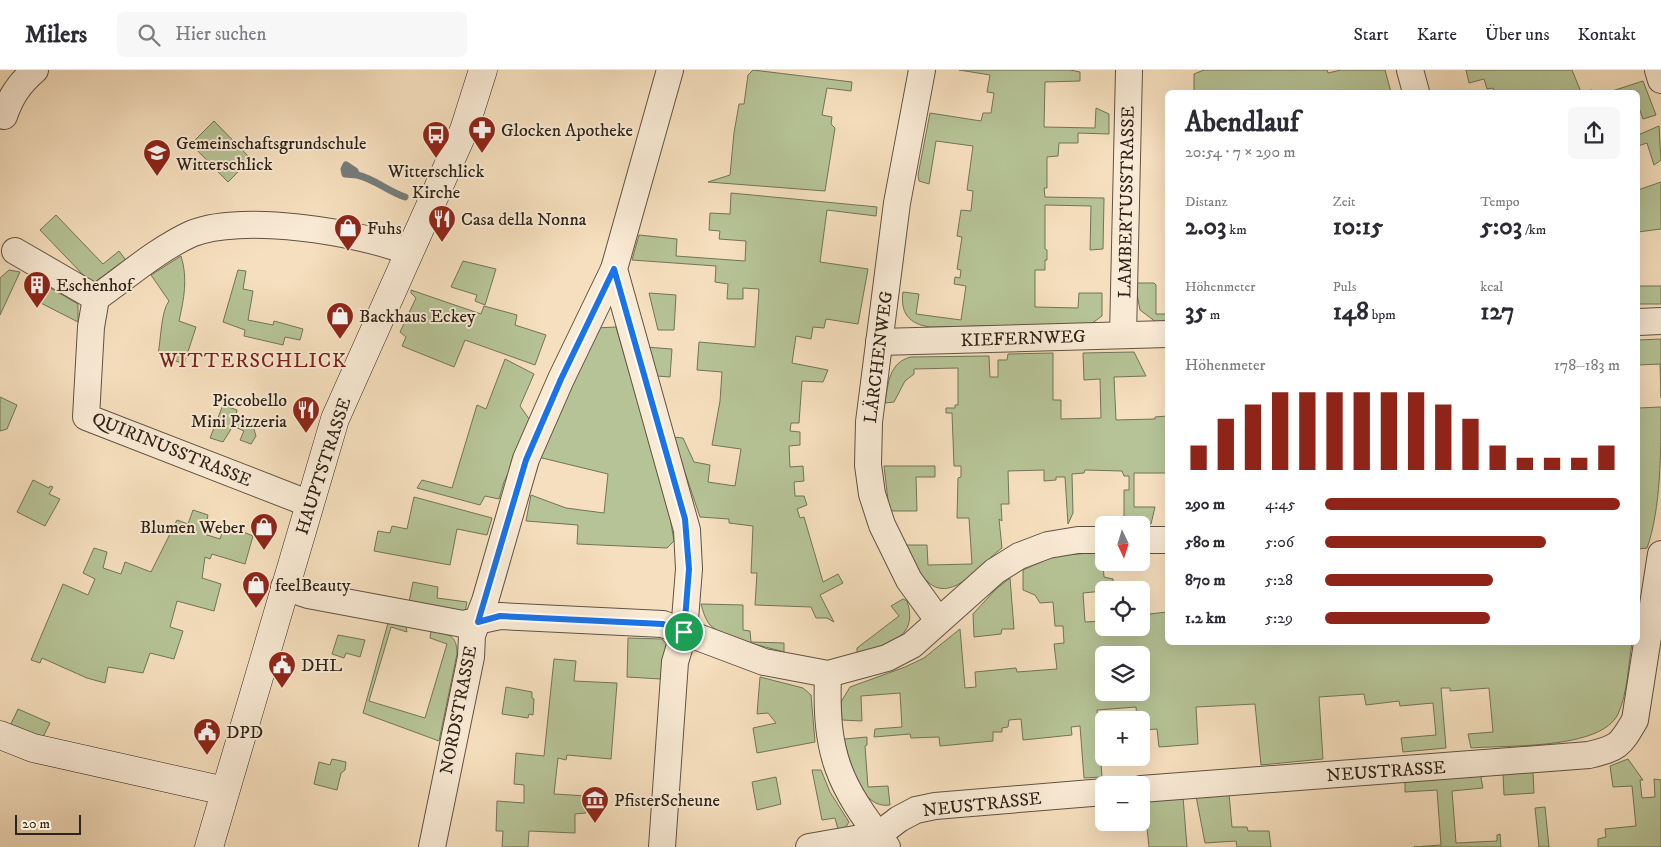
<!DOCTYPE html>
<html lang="de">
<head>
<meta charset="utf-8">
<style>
  :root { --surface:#fff; --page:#f7f7f7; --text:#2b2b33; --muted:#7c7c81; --line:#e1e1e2; --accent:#8f2418 }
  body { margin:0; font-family:"IM FELL DW Pica",serif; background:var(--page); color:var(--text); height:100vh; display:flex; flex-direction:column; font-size:19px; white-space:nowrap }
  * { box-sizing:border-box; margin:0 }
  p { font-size:16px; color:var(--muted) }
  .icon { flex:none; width:28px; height:28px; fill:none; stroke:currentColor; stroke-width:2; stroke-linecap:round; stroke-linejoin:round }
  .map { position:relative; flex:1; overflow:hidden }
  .sheet { position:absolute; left:1165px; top:20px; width:475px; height:555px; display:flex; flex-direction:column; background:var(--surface); border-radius:8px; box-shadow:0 5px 20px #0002 }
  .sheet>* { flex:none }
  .needle { width:32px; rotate:176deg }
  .tools { position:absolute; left:1095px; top:446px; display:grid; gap:10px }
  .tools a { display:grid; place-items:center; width:55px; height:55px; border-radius:8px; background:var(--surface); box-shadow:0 5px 20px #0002; font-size:25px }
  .scale { position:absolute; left:15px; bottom:12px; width:66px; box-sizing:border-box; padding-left:5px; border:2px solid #2e2419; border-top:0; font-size:14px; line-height:18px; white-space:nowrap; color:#2e2419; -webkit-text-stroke:4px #f9ead5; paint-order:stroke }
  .pin { position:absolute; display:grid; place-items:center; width:42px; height:42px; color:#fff; margin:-21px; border:2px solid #fff; border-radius:50%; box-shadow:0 1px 5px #0007 }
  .round { display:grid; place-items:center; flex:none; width:52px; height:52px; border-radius:8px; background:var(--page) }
  .overview { display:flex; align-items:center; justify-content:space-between; height:85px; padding:0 20px }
  h1 { font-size:28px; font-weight:700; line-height:38px }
  .figures { display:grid; grid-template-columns:repeat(3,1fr); gap:8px; height:85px; padding:5px 20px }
  .figures div { display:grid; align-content:center }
  .figures b { font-size:25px; font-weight:700 }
  .figures small { font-size:14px; font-weight:400 }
  .figures p { font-size:14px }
  .chart { height:140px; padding:10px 20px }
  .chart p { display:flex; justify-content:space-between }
  .chart svg { width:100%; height:90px; margin-top:5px; stroke:var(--accent); stroke-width:6 }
  ul { padding:0 20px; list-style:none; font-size:16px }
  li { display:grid; grid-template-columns:80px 60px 1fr; align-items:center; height:38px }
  li i { height:12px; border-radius:6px; background:var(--accent) }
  header { display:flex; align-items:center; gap:30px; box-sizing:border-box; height:70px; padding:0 25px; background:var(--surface); border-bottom:1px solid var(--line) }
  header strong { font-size:24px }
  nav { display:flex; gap:28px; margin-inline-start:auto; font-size:18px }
  .search { width:350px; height:45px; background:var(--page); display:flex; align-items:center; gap:12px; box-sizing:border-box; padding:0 18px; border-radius:8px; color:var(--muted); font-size:19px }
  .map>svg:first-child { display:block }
</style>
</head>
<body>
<header>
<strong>Milers</strong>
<div class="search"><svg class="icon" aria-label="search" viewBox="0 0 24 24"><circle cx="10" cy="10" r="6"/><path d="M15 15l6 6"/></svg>Hier suchen</div>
<nav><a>Start</a><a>Karte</a><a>Über uns</a><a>Kontakt</a></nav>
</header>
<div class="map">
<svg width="1661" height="777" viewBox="0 0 1661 777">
  <rect width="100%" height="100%" fill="#f6dfbe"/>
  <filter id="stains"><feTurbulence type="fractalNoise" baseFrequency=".004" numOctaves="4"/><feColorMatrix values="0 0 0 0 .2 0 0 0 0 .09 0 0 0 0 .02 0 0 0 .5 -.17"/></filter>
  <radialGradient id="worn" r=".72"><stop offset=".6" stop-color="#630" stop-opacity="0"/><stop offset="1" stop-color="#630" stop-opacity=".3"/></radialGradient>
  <!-- green -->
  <g fill="#b6c396" stroke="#727458" fill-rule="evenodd">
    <polygon points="753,0 852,12 851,21 827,18 822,45 832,47 831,54 835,58 825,121 708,112 730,105 734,63 739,34 744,34 748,5"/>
    <path d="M959,0h111l10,2v9l-35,1 -1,45 51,1 1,-20 13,6v20l-31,-1v10h-19l-1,13 -11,1v31h-3l1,9 59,1 -1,51 -13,1 1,-44 -46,-1v44l2,1v10h-2v10h-10v37l43,1 1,-15h23v23l-11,8 -161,3c-21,-3 -30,-14 -27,-35l16,2 -3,20 45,6 5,-34 -12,-2 1,-7 5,1 1,-8 -4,-1 5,-32 -5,-1 4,-26 10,1 2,-20 -6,-1 6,-44 -37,-5 -7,43 -10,-3 -1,-6 12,-62 51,8 2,-8h8l3,-20 -7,-1 3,-17z"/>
    <polygon points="1204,0 1327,0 1328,3 1341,0 1385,0 1391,22 1194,22 1194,4"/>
    <polygon points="1466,0 1572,0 1581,22 1592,20 1593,22 1495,22 1493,18 1487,19 1484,9 1469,13"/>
    <polygon points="1643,11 1656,45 1643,49 1638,35 1638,22 1633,22 1632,20 1624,22 1609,22"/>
    <polygon points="214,51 251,89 228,112 191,74"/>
    <polygon points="1659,56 1661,90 1654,95 1647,73 1638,76 1638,65"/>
    <polygon points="1661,112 1661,159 1638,162 1638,120"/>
    <polygon points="731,123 877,137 876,146 827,140 820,192 868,199 858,254 826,249 824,258 813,257 811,269 796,266 792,293 828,300 823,312 802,311 799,353 791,353 790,361 800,362 800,375 789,376 790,397 803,396 804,411 794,412 795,426 804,426 807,435 797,439 800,448 804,447 823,512 838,504 843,513 820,525 834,552 827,548 816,548 811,537 755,535 757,503 751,503 753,456 729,453 729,449 700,447 673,367 683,368 694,392 710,395 708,412 735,416 741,379 712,375 720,331 722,302 697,300 699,272 755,277 759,219 743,218 743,229 727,229 728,214 715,212 716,196 632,190 639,165 677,169 676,186 745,191 746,171 719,169 720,161 709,160 710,143 730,144"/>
    <polygon points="56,145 103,194 119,181 128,193 97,213 88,210 40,160"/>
    <path d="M181,186c7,22 3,43 -2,65l17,6 -12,37 -26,-10c3,-15 3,-43 11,-53l-18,-26z"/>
    <polygon points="463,191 496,199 485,235 475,231 477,225 451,217"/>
    <polygon points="9,200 20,202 0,245 0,208"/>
    <polygon points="238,200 246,201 243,219 253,221 248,250 273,255 274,251 303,259 300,270 285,267 283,275 244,266 245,260 223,252"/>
    <polygon points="33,208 78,234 78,252 29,227"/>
    <polygon points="1135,213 1154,213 1156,215 1156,244 1167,244 1167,252 1156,252 1140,240"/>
    <rect x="1638" y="216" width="23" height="18"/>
    <polygon points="411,220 481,244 484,236 517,245 515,255 546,265 535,295 465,270 454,297 402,276 406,267 400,262 416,228 411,223"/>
    <polygon points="649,223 676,225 674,260 658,260"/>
    <polygon points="616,257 667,430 674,471 667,478 577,474 578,455 526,451 531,425 566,438 604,443 608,404 538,387 595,258"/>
    <polygon points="1661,269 1661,328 1660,294 1638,295 1638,270"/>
    <polygon points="646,277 672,279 670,307 657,306"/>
    <path d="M1134,282l12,24 -32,1 2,43 39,-1v-2l12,-1v57h-33v34h21l-4,17h-27v-34h5v-14h-5l-2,-5 -37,-1 -1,3 -12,1 1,39 -5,11 -3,-47h-9v3l-12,1v-11l-36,1 1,33h-8l1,17 -3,-2 3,29c-21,15 -52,60 -77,31 -8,-9 -13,-23 -19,-34h21l1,20 44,-1 -3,-46h-12l1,-40 3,-1v-11h-7l-2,-53h-6v-5h9v-3h3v-37l-44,1v5l-9,7 -11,21 -9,1c3,-19 4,-41 26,-46l78,-1 1,21h8v-17h9l1,-6 45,-1v47h8v19l40,-1 -1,-39 -16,1 -1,-27z"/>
    <polygon points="505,289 534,304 520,336 532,353 504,412 499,429 485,426 480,435 417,418 422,410 452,418 477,335 486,339"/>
    <polygon points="0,327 17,335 7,359 0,361"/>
    <polygon points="223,335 237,340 236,345 251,350 256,366 251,374 240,370 244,361 233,356 223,372 210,368"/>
    <path d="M1661,337c0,43 0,102 -14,141l-9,1v-141z"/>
    <polygon points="884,396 935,396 935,407 916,407 917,441 893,441 889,439"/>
    <polygon points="33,410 49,418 50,416 53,417 49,424 60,429 45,456 17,442"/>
    <polygon points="414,427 492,448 487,465 457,459 450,495 374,481 378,461 390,463 392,456 407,459"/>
    <polygon points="193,440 208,445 204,464 220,469 225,454 253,466 245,494 212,484 210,489 205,487 202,508 221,514 214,541 177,531 170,557 183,561 174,589 150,583 143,603 108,597 105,613 87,608 42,588 40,593 31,590 63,514 88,525 95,509 83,503 94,478 107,482 103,498 121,504 125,492 151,502 177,450 188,454"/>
    <path d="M1102,482l2,25 9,2 1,11 -31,3 2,29 19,-1v7h37v-13l26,-3 1,30 464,1c-4,22 -4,49 -14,71 -17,36 -112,31 -147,34l-3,-14 25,-2 -4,-44 -39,3v-3h-9l5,60 -43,4 -2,-14 35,-3 -3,-32 -33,3 -1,-5 -33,4 -2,-11 -45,3 4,62 -62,6 -6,-61 -59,3 2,37 -39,3 -2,-18 -16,1v-10h-4l-1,-13 -39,3 5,67 -18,1 -4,-52 -9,1 1,8 -49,5 -2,-21 -12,1 -1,7 -6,1v4h-9v9l-53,5 -1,-9 -28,1 -1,-4 -36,3 1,-8 27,-2 -2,-34 -39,3 1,25 -20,-1 -1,-18 9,-15 55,-20 19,-9 36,-29 5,59 11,-1 -1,-15 41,-4 1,4 40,-3 -3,-25 10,-1 -1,-17h-8l-2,-24 -13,1 -5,-8 -12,-5v-20l32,-14zM1104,585h37v37h-37z"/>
    <polygon points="1010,508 1014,559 1002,559 1001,564 974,567 973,544 996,519"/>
    <polygon points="413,512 438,517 437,528 467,532 465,542 409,532"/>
    <path d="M903,529l4,2c13,38 -22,44 -50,52v-5l42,-32 -8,-10z"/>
    <path d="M701,534l42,1v25l7,1 1,11 33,1v9c-20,-6 -59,-13 -74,-27 -5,-6 -7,-14 -9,-21z"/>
    <path d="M388,553l18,3 1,6 -16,-5 -22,74 56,17 22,-74 -17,-6 1,-7c17,3 26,3 26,23l-18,87 -76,-28z"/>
    <polygon points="338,565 365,570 360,587 346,583 344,588 332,584"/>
    <polygon points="628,568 662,569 668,575 661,609 627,607"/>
    <polygon points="554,589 576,591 574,611 617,613 611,689 567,685 566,690 558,688 554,724 587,726 586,743 575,744 575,763 529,761 528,777 502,777 503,761 496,761 497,731 524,733 524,715 514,714 516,683 544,686"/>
    <polygon points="760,607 803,618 811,625 815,672 757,683 753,658 776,653 768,643 757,644"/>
    <polygon points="506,617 532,622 532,628 534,629 533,645 529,644 528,648 502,644"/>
    <polygon points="18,639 50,653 43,667 9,658"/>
    <path d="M867,667v8l-2,1 3,41 20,-1 2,19c-30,5 -40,-44 -46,-66z"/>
    <polygon points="332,689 346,692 345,700 341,703 337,720 314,714 319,692 330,695"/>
    <polygon points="1628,689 1643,710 1640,710 1642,728 1655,727 1654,709 1661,710 1661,777 1598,777 1598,769 1606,767 1605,759 1636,756 1632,716 1613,717 1610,696"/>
    <polygon points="812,700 821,700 830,722 849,752 842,763 839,763 835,748 822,750"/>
    <polygon points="1533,702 1534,723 1504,725 1503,704"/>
    <polygon points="1480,703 1483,718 1452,721 1456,773 1497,771 1497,765 1500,764 1501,777 1414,777 1441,775 1437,720 1405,722 1405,712"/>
    <polygon points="776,707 781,734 757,740 752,712"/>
    <polygon points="1229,724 1232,757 1247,757 1248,761 1269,761 1271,777 1237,777 1236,771 1205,773 1196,726"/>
    <polygon points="1183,727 1187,777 1149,777 1144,730"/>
    <polygon points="1545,737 1549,777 1539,777 1535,738"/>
  </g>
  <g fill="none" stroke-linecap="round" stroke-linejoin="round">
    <!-- stream -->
    <path stroke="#757d7b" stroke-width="7" d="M357,105l-12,-1 -1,-5 2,-4 9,6 2,4c18,4 30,16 48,22"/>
    <defs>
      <g id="street">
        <polyline points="922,0 897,133 869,352 868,395 872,424 882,455 909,510 938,550"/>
        <polyline points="1410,0 1416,22"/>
        <polyline points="1658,0 1661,10"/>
        <path d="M4,46c7,-20 15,-32 31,-46"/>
        <polyline points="15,181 96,228"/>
        <polyline points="1638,252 1661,251"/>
        <polyline points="1123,265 1129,0"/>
        <polyline points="879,272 1168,264"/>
        <path d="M310,434l-224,-87 5,-90 5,-29c30,-21 62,-49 95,-64 49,-21 169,-2 217,18"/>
        <polyline points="1141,470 1168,470"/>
        <polyline points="284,517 308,525 463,554 500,546 663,554 764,592 828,604 887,588 912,575 995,501 1019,486 1048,475 1078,470 1104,470"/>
        <path d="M828,604c-3,81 10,110 59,173"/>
        <path d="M1141,719l448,-34c29,-7 31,-9 46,-35l26,-166"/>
        <polyline points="432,777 471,587 472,565 485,531 526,389 561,309 614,199"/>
        <polyline points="662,777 675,592 684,562 689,499 687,460 614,199 670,0"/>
        <polyline points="809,777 878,765 899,749 916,740 935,736 1104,722"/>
      </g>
      <g id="secondary">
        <polyline points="0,665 33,678 225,721"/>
        <polyline points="209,777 335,349 464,60 483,0"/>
      </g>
    </defs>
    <!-- street casing -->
    <use href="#street" stroke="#605342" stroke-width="28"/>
    <!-- secondary casing -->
    <use href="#secondary" stroke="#2e2419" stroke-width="29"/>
    <!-- street -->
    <use href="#street" stroke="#f9ead5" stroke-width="26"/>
    <!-- secondary -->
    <use href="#secondary" stroke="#f9ead5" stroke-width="28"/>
  </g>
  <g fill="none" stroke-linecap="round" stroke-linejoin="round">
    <defs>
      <polygon id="route" points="614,199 685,449 689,499 684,562 663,554 500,546 478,552 526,390 561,309"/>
    </defs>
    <!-- route casing -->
    <use href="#route" stroke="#fff" stroke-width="10"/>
    <!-- route -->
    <use href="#route" stroke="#1a73e8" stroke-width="6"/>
  </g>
  <!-- icons -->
  <defs>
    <symbol id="pharmacy-pin" viewBox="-11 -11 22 30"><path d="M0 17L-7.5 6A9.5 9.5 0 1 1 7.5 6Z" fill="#8f2418" stroke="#f9ead5"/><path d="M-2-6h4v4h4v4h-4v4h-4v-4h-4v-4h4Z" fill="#fff"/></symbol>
    <symbol id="bus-pin" viewBox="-11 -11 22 30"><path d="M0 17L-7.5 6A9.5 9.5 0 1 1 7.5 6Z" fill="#8f2418" stroke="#f9ead5"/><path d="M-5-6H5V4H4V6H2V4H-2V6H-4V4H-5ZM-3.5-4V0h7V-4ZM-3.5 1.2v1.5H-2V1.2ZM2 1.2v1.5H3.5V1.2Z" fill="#fff"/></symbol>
    <symbol id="school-pin" viewBox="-11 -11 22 30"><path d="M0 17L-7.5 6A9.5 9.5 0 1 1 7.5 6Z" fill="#8f2418" stroke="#f9ead5"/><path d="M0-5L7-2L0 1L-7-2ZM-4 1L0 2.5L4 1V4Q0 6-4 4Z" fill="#fff"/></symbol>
    <symbol id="restaurant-pin" viewBox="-11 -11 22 30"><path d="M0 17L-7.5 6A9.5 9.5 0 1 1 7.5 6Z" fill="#8f2418" stroke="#f9ead5"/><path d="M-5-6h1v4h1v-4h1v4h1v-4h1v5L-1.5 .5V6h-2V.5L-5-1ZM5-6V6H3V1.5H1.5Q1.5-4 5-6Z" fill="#fff"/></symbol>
    <symbol id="shop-pin" viewBox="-11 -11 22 30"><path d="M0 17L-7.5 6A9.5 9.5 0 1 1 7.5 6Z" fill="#8f2418" stroke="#f9ead5"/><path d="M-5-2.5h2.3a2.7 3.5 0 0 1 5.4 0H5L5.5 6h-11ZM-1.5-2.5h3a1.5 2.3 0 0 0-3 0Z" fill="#fff"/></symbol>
    <symbol id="building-pin" viewBox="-11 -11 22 30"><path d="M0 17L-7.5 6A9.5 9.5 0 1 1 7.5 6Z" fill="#8f2418" stroke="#f9ead5"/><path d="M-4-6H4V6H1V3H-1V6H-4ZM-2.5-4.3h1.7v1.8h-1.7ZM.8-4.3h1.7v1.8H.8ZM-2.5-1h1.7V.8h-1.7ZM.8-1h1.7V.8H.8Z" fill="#fff"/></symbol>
    <symbol id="civic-pin" viewBox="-11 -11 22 30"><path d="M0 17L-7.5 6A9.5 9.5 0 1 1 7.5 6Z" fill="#8f2418" stroke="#f9ead5"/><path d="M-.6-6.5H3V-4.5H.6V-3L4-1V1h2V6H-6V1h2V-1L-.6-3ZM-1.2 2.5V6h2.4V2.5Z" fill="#fff"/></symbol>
    <symbol id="museum-pin" viewBox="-11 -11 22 30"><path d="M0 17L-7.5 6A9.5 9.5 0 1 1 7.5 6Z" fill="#8f2418" stroke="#f9ead5"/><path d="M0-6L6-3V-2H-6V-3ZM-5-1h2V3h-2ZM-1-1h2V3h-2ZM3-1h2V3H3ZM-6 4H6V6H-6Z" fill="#fff"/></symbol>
  </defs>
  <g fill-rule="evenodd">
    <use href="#pharmacy-pin" x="466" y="44" width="32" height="43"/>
    <use href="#bus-pin" x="420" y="49" width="32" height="43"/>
    <use href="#school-pin" x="141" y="67" width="32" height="43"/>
    <use href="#restaurant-pin" x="426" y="133" width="32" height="43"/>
    <use href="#shop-pin" x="332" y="142" width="32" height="43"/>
    <use href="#building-pin" x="21" y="199" width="32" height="43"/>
    <use href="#shop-pin" x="324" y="230" width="32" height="43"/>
    <use href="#restaurant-pin" x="290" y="324" width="32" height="43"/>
    <use href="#shop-pin" x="248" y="441" width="32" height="43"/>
    <use href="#shop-pin" x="240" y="499" width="32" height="43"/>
    <use href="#civic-pin" x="266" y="579" width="32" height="43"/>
    <use href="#civic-pin" x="191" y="646" width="32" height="43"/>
    <use href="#museum-pin" x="579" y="714" width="32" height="43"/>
  </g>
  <g text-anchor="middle" stroke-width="4" stroke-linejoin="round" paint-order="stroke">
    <!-- poi labels -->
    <g font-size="18" fill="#2e2419" stroke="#f9ead5" text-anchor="start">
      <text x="501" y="66">Glocken Apotheke</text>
      <text x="176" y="79">Gemeinschaftsgrundschule<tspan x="176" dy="21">Witterschlick</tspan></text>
      <text x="436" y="107" text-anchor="middle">Witterschlick<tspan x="436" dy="21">Kirche</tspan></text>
      <text x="461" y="155">Casa della Nonna</text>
      <text x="367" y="164">Fuhs</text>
      <text x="56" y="221">Eschenhof</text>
      <text x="359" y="252">Backhaus Eckey</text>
      <text x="287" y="336" text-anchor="end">Piccobello<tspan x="287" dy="21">Mini Pizzeria</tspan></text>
      <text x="245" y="463" text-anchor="end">Blumen Weber</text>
      <text x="275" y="521">feelBeauty</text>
      <text x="301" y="601">DHL</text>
      <text x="226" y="668">DPD</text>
      <text x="614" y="736">PfisterScheune</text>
    </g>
    <!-- street labels -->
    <g font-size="18" fill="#2e2419" stroke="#f9ead5">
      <text transform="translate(1126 132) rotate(-89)" y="6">LAMBERTUSSTRASSE</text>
      <text transform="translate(1023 268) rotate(-2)" y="6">KIEFERNWEG</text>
      <text transform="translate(878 287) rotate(-83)" y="6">LÄRCHENWEG</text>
      <text transform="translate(172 379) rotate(22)" y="6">QUIRINUSSTRASSE</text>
      <text transform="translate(323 396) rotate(-72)" y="6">HAUPTSTRASSE</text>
      <text transform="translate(458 640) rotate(-79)" y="6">NORDSTRASSE</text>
      <text transform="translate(1386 701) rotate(-4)" y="6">NEUSTRASSE</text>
      <text transform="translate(982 734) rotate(-6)" y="6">NEUSTRASSE</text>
    </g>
    <!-- quarter labels -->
    <g font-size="20" letter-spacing="1" fill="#7a1f14" stroke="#f9ead5">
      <text x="253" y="297">WITTERSCHLICK</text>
    </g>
  </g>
  <rect width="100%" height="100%" filter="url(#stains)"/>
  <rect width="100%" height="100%" fill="url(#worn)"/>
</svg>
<div class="tools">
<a><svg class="needle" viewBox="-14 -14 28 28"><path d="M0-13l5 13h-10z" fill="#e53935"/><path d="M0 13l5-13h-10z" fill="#7c7c81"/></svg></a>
<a><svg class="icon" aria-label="locate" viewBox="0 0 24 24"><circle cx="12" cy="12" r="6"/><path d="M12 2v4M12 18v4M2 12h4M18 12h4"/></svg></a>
<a><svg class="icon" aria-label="layers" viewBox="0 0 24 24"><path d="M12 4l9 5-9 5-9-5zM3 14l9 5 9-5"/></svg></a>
<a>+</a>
<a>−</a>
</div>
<div class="scale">20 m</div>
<div class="pin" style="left:684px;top:562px;background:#1e9e55"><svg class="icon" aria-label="arrive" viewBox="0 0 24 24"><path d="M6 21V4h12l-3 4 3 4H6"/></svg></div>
<section class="sheet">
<div class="overview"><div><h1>Abendlauf</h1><p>20:54 · 7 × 290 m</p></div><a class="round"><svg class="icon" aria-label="share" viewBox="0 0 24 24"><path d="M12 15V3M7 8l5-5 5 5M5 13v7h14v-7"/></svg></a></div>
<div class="figures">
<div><p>Distanz</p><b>2.03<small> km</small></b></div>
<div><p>Zeit</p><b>10:15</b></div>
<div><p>Tempo</p><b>5:03<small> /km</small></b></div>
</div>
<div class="figures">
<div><p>Höhenmeter</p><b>35<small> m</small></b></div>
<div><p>Puls</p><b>148<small> bpm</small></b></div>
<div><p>kcal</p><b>127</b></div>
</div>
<div class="chart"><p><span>Höhenmeter</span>178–183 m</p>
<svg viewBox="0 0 160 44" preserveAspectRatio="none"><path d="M5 44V32M15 44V19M25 44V12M35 44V6M45 44V6M55 44V6M65 44V6M75 44V6M85 44V6M95 44V12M105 44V19M115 44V32M125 44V38M135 44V38M145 44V38M155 44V32"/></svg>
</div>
<ul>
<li><b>290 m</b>4:45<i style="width:100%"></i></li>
<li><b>580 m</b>5:06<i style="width:75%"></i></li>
<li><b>870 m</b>5:28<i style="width:57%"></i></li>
<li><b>1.2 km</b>5:29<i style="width:56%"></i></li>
</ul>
</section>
</div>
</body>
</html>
